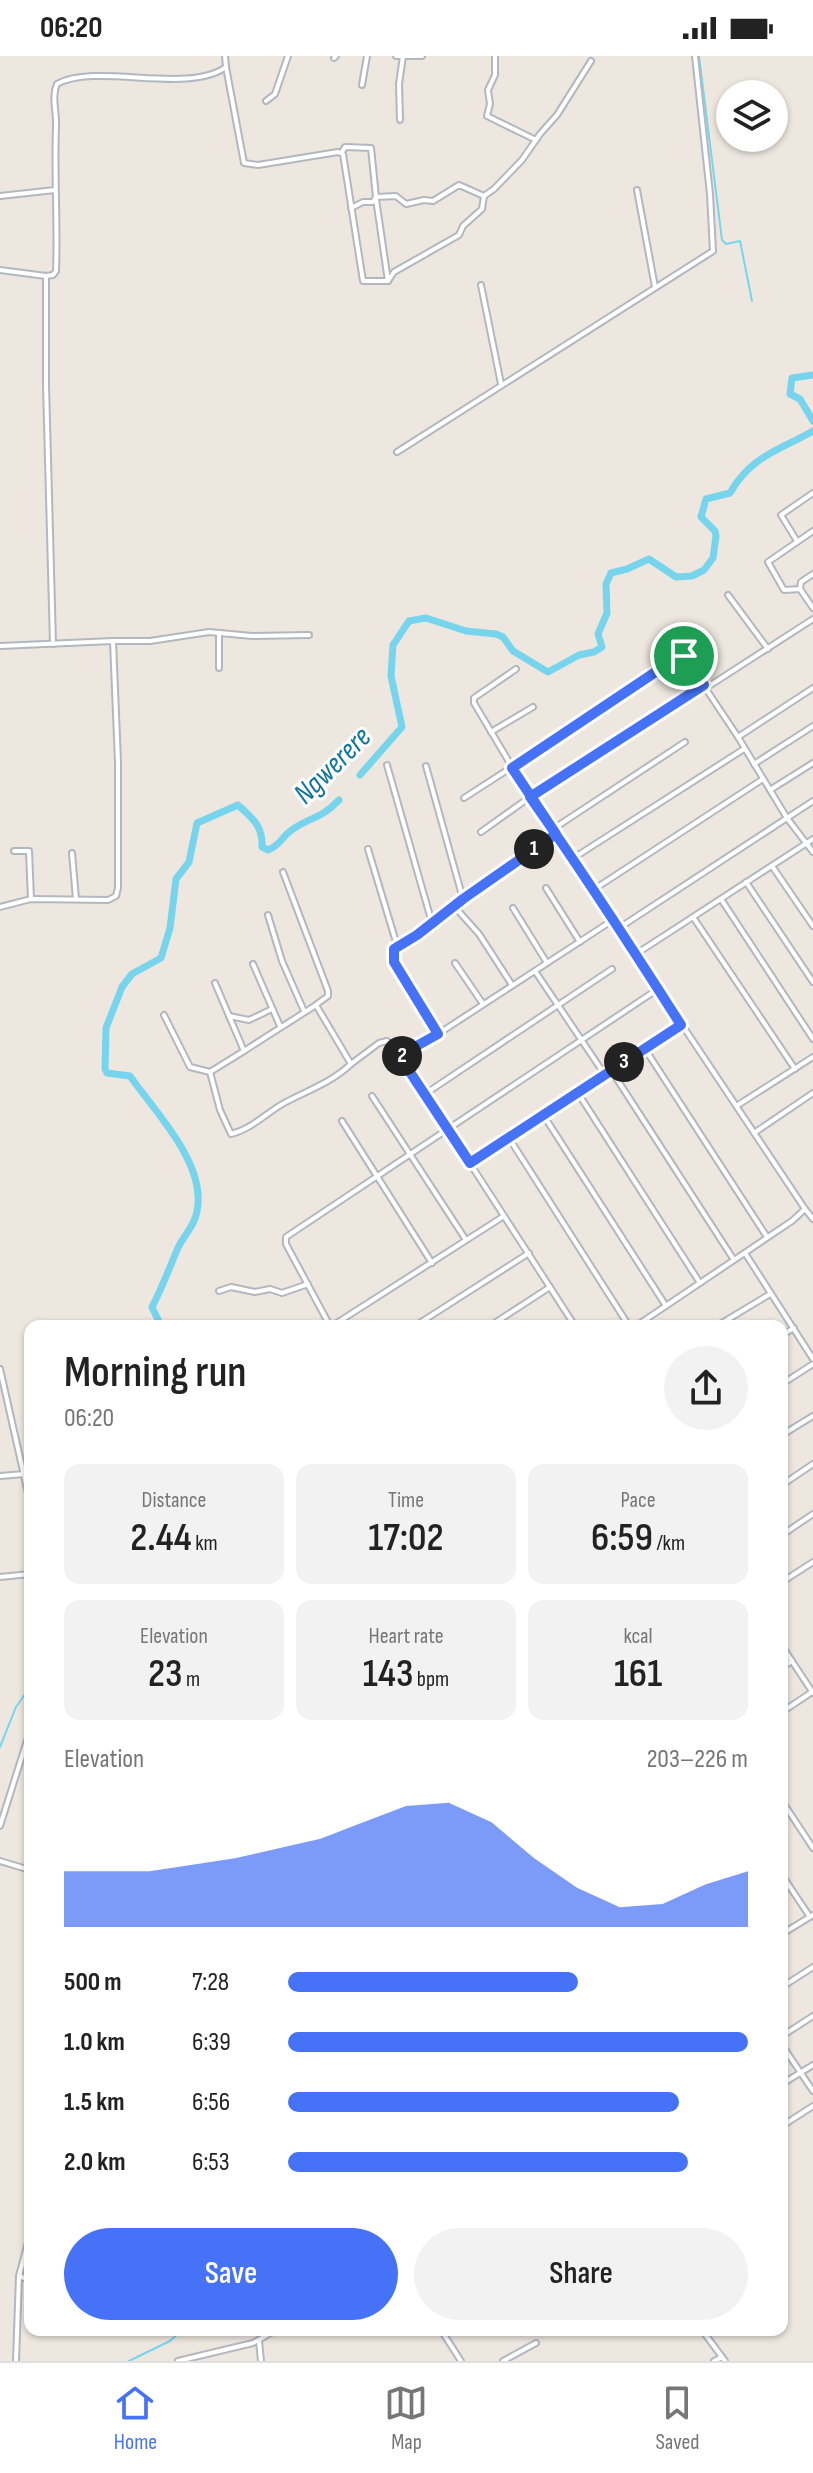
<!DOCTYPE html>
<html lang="en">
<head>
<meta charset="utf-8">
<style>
  :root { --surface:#fff; --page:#f2f2f2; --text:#222; --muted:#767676; --line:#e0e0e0; --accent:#4572f6 }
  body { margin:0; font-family:"Sofia Sans Condensed",sans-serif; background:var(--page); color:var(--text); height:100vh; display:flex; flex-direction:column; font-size:30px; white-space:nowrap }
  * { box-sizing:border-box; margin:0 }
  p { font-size:26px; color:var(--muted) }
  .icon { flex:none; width:44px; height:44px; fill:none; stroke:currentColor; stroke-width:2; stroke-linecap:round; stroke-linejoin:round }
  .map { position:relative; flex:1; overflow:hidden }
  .sheet { position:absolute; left:24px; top:1264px; width:764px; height:1016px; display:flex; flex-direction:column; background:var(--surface); border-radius:16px; box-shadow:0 2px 6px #0004 }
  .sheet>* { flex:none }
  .controls { position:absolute; left:716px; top:24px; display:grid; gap:16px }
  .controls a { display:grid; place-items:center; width:72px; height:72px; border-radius:50%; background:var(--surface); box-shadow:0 2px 6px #0004; font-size:40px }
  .pin { position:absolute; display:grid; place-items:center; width:68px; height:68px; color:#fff; margin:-34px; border:4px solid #fff; border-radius:50%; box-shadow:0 2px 8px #0007 }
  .km { position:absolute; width:40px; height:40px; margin:-20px; border-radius:50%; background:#222; color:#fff; font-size:22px; line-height:40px; text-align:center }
  .round { display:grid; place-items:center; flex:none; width:84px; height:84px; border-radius:42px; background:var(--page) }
  .head { display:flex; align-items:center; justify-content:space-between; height:136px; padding:0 40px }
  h1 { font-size:44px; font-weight:600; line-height:60px }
  .metrics { display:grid; grid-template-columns:repeat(3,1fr); gap:12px; height:136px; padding:8px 40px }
  .metrics div { display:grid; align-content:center; border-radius:16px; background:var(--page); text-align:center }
  .metrics b { font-size:40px; font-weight:600 }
  .metrics small { font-size:22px; font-weight:400 }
  .metrics p { font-size:22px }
  .chart { height:224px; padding:16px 40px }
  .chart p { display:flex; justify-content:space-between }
  .chart svg { width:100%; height:144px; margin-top:8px; fill:var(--accent); opacity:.7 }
  .cta { display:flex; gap:16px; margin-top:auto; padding:16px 40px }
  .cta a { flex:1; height:92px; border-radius:48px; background:var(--accent); color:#fff; font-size:32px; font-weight:600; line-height:92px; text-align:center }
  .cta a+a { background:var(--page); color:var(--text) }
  ul { padding:0 40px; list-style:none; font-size:26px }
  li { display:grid; grid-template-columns:128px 96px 1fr; align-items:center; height:60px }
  li i { height:20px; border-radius:10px; background:var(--accent) }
  .status { display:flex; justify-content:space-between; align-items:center; height:56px; padding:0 40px; background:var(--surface); direction:ltr }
  .status svg { height:22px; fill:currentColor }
  .dock { display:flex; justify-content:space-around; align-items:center; height:112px; border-top:2px solid var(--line); background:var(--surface); font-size:22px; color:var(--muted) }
  .dock a { display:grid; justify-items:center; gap:4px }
  .dock .active { color:var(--accent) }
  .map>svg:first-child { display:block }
</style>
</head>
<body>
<div class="status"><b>06:20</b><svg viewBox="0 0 49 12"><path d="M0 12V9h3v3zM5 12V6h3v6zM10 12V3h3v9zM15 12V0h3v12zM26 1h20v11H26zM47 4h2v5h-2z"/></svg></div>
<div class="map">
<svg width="813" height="2305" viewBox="0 0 813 2305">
  <rect width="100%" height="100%" fill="#eee7e0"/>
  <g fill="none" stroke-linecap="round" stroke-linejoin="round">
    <!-- stream -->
    <g stroke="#76d5ec" stroke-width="2">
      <polyline points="699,0 722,184 726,188 740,185 752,245"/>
      <polyline points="0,1691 16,1651 30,1631"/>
      <polyline points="129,2305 170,2285 182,2274"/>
    </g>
    <!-- river -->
    <g stroke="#76d5ec" stroke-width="7">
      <polyline points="813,319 792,322 790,338 800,343 813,365"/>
      <path d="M360,719l42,-48 -11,-51 2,-31 16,-24 17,-3 40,13 30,3 7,3 10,14 35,21 31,-17 15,-3 8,-5 -4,-13 9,-21 -1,-29 5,-11 16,-4 22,-10 27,18 16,-1 12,-6 9,-12 3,-22 -1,-5 -14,-14 5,-18 24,-6c21,-37 48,-42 83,-62"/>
      <path d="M161,1270l-9,-19c10,-19 17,-38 25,-57 6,-14 18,-24 20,-39 10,-47 -42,-99 -67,-135l-23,-3 -2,-4 1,-41 16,-41 10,-13 29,-16 9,-30 6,-49 13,-17 8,-39 41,-18c15,14 25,21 24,42l6,3c12,-4 15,-15 25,-21 19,-13 28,-10 46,-29"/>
    </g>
    <defs>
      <g id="minor">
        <polyline points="396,0 422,0"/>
        <polyline points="495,0 495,19 488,34 490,48 487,60 536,84"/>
        <polyline points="334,2 336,0"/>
        <polyline points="226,11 244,107 258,109 338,96 343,98 363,225 388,225 394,216 459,179 463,170 482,153 484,140"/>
        <polyline points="362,29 367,0"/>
        <polyline points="266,45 275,38 288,0"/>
        <polyline points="400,64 399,28 403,0"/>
        <polyline points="342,96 345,91 371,92 376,141"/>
        <polyline points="637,134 655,231"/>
        <polyline points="0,140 55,134"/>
        <polyline points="484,140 494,133 522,104 540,78 557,59 591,5"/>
        <polyline points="376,143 388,225"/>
        <polyline points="351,152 363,146 373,146 376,141 396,140 406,148 424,144 433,145 459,129 484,140"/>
        <path d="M0,214l46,6 7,-1 3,-4c2,-48 -2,-96 0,-144 1,-15 -5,-30 1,-43 40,-22 130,11 169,-17l-1,-11"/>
        <polyline points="46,220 46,329 53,588"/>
        <polyline points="481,229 501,328"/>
        <polyline points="397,396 713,195 710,138 695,0"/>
        <polyline points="813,475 768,506 784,534 800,533 813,552"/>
        <polyline points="797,485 781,459 813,437"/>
        <polyline points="800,533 801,526 813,518"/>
        <polyline points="728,539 768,593"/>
        <polyline points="113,585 150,585 209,576 252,580 309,579"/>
        <polyline points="0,590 113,585 118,706 118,832 116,840 108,844 31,843 0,851"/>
        <polyline points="219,612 219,577"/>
        <polyline points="516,613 474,642 474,647 530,741 805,1153 792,1165 636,1270"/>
        <polyline points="706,632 813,563"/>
        <polyline points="491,676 533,651"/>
        <polyline points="738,681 813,632"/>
        <polyline points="754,708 813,670"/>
        <polyline points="387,709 432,867"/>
        <polyline points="426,710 463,843"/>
        <polyline points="770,734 813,707"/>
        <polyline points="464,742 684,600 738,681 787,762 813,796"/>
        <polyline points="553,773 685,686"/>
        <polyline points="481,776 530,741 703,630"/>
        <polyline points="368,793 396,886 394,906 438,978"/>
        <polyline points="14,795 29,795 31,843"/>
        <polyline points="72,797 76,843"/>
        <polyline points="572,803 744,693"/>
        <polyline points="772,810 813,870"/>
        <polyline points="283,816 328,935 328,940 317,948"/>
        <polyline points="746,826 813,926"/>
        <polyline points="546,832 580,886"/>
        <polyline points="593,834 763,723"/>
        <polyline points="721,843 813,983"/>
        <polyline points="454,850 479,878 512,929"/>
        <polyline points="513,852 547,907"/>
        <polyline points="268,859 282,905 304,955"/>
        <polyline points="693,861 795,1013"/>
        <polyline points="619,872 813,745"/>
        <polyline points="395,892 417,879 463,843 556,778"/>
        <polyline points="636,898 813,783"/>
        <polyline points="455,907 483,948"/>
        <polyline points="253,908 280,970"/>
        <polyline points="535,915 605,1019"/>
        <polyline points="215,927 244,995 316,949 351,1008 379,987 387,985 402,1004"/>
        <path d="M164,959l26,52 20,5 10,38 11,24c21,-5 36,-22 55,-32 23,-12 46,-20 65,-38"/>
        <polyline points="229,960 249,964 272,953"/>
        <polyline points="645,993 767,1181"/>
        <polyline points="611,1014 734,1204"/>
        <polyline points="210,1016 244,995"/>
        <polyline points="578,1037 700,1227"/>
        <polyline points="425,1038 612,913"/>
        <polyline points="372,1040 466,1184"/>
        <polyline points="738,1049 813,1001"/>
        <polyline points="544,1060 666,1250"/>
        <polyline points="342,1065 432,1207"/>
        <polyline points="754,1077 813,1037"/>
        <polyline points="509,1082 629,1270"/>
        <polyline points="470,1107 681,969"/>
        <polyline points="805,1153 813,1163"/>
        <polyline points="745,1197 813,1303"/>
        <polyline points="219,1235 231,1231 255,1236 270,1233 282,1237 308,1228"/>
        <polyline points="330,1270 286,1188 286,1181 658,933"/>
        <polyline points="332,1270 504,1160"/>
        <polyline points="415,1270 529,1197"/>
        <polyline points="490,1270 550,1231"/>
        <polyline points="575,1270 402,1002 404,997 438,978 613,864"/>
        <polyline points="717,1270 770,1238"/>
        <polyline points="782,1279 794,1272"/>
        <polyline points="0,1313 30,1446"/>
        <polyline points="782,1328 813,1308"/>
        <polyline points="782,1379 813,1360"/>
        <polyline points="0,1420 24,1418"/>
        <polyline points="782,1429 813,1408"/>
        <polyline points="782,1479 813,1458"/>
        <polyline points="0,1521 30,1518"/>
        <polyline points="782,1526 813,1506"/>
        <polyline points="782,1590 813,1637"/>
        <polyline points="782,1611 792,1605"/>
        <polyline points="782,1656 812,1636"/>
        <polyline points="782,1745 813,1792"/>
        <polyline points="0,1770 30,1675"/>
        <polyline points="0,1805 30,1814"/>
        <polyline points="782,1819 810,1861"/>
        <polyline points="782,1878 813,1859"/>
        <polyline points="782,1931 813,1911"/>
        <polyline points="782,1980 813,1960"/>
        <polyline points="782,1989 813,2035"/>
        <polyline points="782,2028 813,2009"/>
        <polyline points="782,2070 813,2050"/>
        <polyline points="19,2220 30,2224"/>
        <polyline points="441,2274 461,2305"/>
        <polyline points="702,2274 725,2305"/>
        <polyline points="259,2285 261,2305"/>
        <polyline points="16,2305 19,2220 30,2179"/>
        <polyline points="178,2305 253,2287 276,2274"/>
        <polyline points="503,2305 536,2287"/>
        <polyline points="714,2305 722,2301"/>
      </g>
    </defs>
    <!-- minor casing -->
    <use href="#minor" stroke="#b3b7c0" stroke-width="8"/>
    <!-- minor -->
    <use href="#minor" stroke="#fff" stroke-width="4"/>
  </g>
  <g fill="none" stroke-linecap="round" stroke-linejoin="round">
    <defs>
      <path id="route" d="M684,600l-3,-1 -169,113 44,66 -93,65 -46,36 -23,14v13l44,72 -34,19 -2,7 68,103 211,-138c-49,-77 -99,-154 -151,-228l174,-112 -20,-29"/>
    </defs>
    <!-- route casing -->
    <use href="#route" stroke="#fff" stroke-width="16"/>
    <!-- route -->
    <use href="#route" stroke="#4572f6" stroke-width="10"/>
  </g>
  <g text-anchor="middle" stroke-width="6" stroke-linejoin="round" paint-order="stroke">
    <!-- water labels -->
    <g font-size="30" font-style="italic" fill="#11769d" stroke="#fff">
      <text transform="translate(332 709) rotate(-45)" y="10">Ngwerere</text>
    </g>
  </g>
</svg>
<div class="controls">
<a><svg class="icon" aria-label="layers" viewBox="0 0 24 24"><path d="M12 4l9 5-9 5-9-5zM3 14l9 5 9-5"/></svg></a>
</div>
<div class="pin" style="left:684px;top:600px;background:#1e9e55"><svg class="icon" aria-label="arrive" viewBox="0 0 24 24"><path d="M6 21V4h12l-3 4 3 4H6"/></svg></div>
<b class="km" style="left:534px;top:793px">1</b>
<b class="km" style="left:402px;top:1000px">2</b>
<b class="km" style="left:624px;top:1006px">3</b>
<section class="sheet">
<div class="head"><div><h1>Morning run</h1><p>06:20</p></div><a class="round"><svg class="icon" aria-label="share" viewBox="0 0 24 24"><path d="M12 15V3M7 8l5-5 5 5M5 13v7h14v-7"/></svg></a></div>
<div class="metrics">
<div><p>Distance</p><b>2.44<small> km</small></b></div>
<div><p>Time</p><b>17:02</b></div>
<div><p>Pace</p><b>6:59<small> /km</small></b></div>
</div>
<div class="metrics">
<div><p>Elevation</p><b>23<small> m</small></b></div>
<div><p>Heart rate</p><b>143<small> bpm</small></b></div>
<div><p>kcal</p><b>161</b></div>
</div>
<div class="chart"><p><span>Elevation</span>203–226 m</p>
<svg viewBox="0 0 160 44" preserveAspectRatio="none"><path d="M0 44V27L10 27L20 27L30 25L40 23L50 20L60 17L70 12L80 7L90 6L100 12L110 23L120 32L130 38L140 37L150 31L160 27V44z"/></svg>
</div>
<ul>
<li><b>500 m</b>7:28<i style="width:63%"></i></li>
<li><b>1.0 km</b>6:39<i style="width:100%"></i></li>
<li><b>1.5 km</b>6:56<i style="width:85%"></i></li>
<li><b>2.0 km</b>6:53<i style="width:87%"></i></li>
</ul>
<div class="cta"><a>Save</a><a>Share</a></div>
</section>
</div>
<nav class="dock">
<a class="active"><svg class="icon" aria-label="home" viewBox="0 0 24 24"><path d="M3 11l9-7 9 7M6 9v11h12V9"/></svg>Home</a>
<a><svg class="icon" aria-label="map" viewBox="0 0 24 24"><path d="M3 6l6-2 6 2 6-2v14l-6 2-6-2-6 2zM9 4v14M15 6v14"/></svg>Map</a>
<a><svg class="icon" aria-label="saved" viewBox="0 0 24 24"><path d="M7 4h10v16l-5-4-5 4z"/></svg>Saved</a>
</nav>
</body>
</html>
